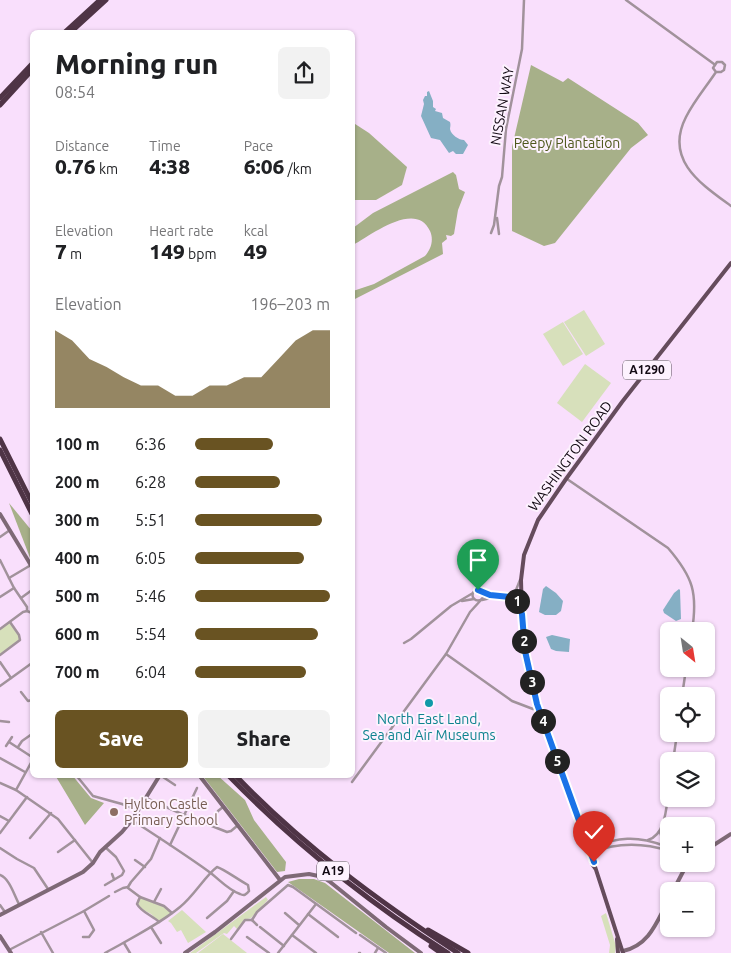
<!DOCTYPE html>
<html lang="en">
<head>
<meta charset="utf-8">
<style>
  :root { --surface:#fff; --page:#f2f2f2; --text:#202124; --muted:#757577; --accent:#695322 }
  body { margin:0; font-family:Ubuntu,sans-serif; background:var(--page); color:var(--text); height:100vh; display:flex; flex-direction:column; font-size:19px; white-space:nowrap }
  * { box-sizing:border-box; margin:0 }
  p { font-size:16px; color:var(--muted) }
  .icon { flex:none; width:28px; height:28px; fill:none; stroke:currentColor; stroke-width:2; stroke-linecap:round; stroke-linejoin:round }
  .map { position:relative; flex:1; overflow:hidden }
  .panel { position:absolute; left:30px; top:30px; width:325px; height:748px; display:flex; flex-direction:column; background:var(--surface); border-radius:8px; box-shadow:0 1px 4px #0004 }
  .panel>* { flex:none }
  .needle { width:32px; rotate:150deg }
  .buttons { position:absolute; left:660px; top:622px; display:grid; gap:10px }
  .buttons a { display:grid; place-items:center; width:55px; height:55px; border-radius:8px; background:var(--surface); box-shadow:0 1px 4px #0004; font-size:25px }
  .pin { position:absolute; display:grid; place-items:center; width:42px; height:42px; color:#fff; margin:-51px -21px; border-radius:50% 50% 50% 0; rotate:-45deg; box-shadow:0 0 5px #0007 }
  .pin .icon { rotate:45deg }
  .km { position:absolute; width:25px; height:25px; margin:-12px; border-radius:50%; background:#222; color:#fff; font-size:14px; line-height:25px; text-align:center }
  .round { display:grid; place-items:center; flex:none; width:52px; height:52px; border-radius:8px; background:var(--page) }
  .summary { display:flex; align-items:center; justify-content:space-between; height:85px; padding:0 25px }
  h1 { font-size:28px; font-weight:800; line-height:38px }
  .stats { display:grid; grid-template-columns:repeat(3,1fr); gap:8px; height:85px; padding:5px 25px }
  .stats div { display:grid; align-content:center }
  .stats b { font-size:21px; font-weight:800 }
  .stats small { font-size:14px; font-weight:400 }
  .stats p { font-size:14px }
  .chart { height:140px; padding:10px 25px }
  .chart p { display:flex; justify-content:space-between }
  .chart svg { width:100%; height:90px; margin-top:5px; fill:var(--accent); opacity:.7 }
  .button { display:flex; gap:10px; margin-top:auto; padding:10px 25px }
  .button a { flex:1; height:58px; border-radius:8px; background:var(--accent); color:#fff; font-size:20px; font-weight:800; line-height:58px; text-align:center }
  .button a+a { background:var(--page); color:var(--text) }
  ul { padding:0 25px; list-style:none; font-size:16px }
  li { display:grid; grid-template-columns:80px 60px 1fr; align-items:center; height:38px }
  li i { height:12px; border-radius:6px; background:var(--accent) }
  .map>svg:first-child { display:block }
</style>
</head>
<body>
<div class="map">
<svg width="731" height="953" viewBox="0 0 731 953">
  <rect width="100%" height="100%" fill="#f9dffc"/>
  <!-- green -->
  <g fill="#d7e0bb">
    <polygon points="584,310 605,344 586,356 564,322"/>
    <polygon points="563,322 583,354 563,366 543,334"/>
    <polygon points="585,364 611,383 582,422 557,403"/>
    <polygon points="10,622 19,635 20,640 0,655 0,629"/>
    <polygon points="140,897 164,906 172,913 159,922 151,914 139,908 137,900"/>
    <polygon points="266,897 268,900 251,918 244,920 237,929 234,926 227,934 224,933 196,953 190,953"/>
    <polygon points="182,910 206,932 188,943 181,930 177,932 171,923 168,921"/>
    <polygon points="606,913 616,946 615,953 609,953 610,945 601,916"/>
    <polygon points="223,934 247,953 198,953"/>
  </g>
  <!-- forest -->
  <g fill="#a7b089">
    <polygon points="531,65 563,82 568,78 638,123 648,135 631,148 555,243 544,246 512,231 512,147"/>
    <polygon points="352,122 369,133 407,167 402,185 376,200 353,200"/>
    <path d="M453,172l3,3 3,14 6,3 -7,18 -4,24 -3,2 -5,-1 1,4 -5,4 1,11 -90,46v-9l21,-7 51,-28c6,-7 9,-16 5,-25 -14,-31 -59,4 -77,14v-17l20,-15z"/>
    <polygon points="9,503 32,531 32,563"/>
    <polygon points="55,775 72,775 91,798 104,803 85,825"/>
    <polygon points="202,775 217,775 245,800 254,820 286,862 285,871 277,872"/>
    <polygon points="299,879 314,879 325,883 415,953 389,953 288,882"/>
  </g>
  <!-- water -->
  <g fill="#85afc4">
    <path d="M429,91l4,10v6l3,2 -1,2 7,2 1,5 7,4c1,3 0,5 0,7 1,6 9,11 14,11l4,5 -5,9h-7l-3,-3 -4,2 -9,-13 -9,-2 -10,-22 3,-12 -1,-4 2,-4h2v-4z"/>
    <polygon points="546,586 556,593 563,601 561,611 556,615 545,615 539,612 543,589"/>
    <polygon points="679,589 680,590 681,619 676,621 664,613 663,610 674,593"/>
    <polygon points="552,635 570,639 569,652 556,651 551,649 546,637"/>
  </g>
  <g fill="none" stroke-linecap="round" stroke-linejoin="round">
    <!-- street -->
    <g stroke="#a1929b" stroke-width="2.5">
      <polyline points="626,0 714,64"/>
      <path d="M716,72l-3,-4 4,-6h5l3,3 -1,5 -3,2h-5c-10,15 -22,29 -30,45 -22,43 15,67 45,89"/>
      <polyline points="497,218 499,234"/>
      <polyline points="491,233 494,225 499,186 502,177 506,129 522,49 524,0"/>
      <path d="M567,479l101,69c25,29 30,45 24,83"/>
      <polyline points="0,537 10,530"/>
      <polyline points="0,560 14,588 27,607 27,611"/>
      <polyline points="9,578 31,565"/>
      <circle cx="478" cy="595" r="5.5"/>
      <polyline points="483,592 494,596"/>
      <polyline points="506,595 516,590 520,580"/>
      <polyline points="507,596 517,601 520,609"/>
      <polyline points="0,597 14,588"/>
      <polyline points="21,598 32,590"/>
      <polyline points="482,600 495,597 522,595"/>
      <polyline points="462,601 474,599"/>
      <polyline points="0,629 23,612 27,611 32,613"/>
      <polyline points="404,643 411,639 451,606 473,593"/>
      <polyline points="446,654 512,701 533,709"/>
      <polyline points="0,655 20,640 19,635 10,622"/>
      <polyline points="0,662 11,678"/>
      <polyline points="0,686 32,663"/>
      <polyline points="21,692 28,701 32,700"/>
      <polyline points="682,696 686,669"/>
      <polyline points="0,721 9,722"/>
      <polyline points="9,742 32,757"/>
      <polyline points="6,746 12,737"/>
      <polyline points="18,747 22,741 32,734"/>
      <polyline points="0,758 25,772"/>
      <polyline points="673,761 677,734"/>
      <polyline points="76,775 93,796 122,804 137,810"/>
      <polyline points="160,775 175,785"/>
      <polyline points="352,782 446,654 470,612 481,600"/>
      <polyline points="0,783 16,790 58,819 93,863"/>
      <polyline points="16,790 32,761"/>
      <polyline points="146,798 184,815 227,832 231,831 237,826"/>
      <polyline points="0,816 9,821"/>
      <polyline points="211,825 218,811 223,807"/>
      <polyline points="660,832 665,847"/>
      <polyline points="0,833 27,797"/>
      <polyline points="30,838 51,813"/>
      <path d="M648,840c19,-6 18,-35 21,-51"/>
      <polyline points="170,845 197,788"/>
      <polyline points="105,847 116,857 124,871 122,875 105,885"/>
      <polyline points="0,848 17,859 34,868 48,889"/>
      <path d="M589,848c30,-11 47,-13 76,-2"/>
      <polyline points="58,852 75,840"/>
      <path d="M590,853c27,-11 52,-11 79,-2"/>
      <polyline points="135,860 145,867"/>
      <polyline points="594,862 596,856 602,850"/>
      <polyline points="112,874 114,879"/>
      <path d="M0,875c10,4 14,20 19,29"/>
      <polyline points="128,887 131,882 151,859 160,838"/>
      <polyline points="128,888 140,897 164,906 172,913"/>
      <polyline points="115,892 123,888 128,887"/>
      <path d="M140,897l-3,7c4,8 16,12 22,18"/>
      <polyline points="154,902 161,889"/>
      <polyline points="0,905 5,912"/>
      <polyline points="285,913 299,925"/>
      <polyline points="308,914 338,937"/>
      <polyline points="207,918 227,901 234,891"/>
      <polyline points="252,920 257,912 288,885 293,887 356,933"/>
      <polyline points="252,920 257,925"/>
      <polyline points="151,927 161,943"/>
      <polyline points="260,927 284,946"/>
      <polyline points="41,932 53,953"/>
      <polyline points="292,935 316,953"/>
      <polyline points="360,935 386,953"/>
      <polyline points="83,937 89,937 94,930 84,911"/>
      <polyline points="247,937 269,953"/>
      <polyline points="231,939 245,920 252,920"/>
      <polyline points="124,943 130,953"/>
      <polyline points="9,950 84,911 109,896"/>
      <path d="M105,953c25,-14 53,-28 75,-46 14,-11 25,-31 37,-40 7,2 23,14 31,18l1,6c-3,4 -5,5 -9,3 -12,-4 -22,-16 -32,-23 -25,-18 -50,-34 -76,-51"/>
      <polyline points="278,953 316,904"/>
      <polyline points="359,953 360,953"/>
      <polyline points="375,953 378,948"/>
    </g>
    <!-- secondary -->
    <g stroke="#7e6976" stroke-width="4">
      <polyline points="0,514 32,567"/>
      <polyline points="199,775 280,880"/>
      <polyline points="706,850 731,834"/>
      <polyline points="673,891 687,864"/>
      <polyline points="0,915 83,872 93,863 100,852 122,832 132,820 160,775"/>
      <polyline points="0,936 11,953"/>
      <path d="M623,951c27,-6 34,-30 46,-52"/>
      <polyline points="185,953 215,932 285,877 309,874 323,877 329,881 386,927 421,953"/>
    </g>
    <!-- primary -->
    <g stroke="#654c5c" stroke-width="4">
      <polyline points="585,839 587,842 623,953"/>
      <polyline points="595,868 592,864 585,839 537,703 525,651 522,617 521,580 524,555 538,520 566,479 622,402 731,263"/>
      <polyline points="617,939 618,953"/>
    </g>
    <!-- highway -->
    <g stroke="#4f3446" stroke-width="5">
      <polyline points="65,32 100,0"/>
      <polyline points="71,32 106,0"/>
      <polyline points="0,98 32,64"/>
      <polyline points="0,105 32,70"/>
      <polyline points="0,439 32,503"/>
      <polyline points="0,450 32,514"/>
      <path d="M228,775c66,68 140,127 220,178"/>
      <path d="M235,775c66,69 143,126 223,178"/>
      <polyline points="428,930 468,953"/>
      <polyline points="431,946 441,953"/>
    </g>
  </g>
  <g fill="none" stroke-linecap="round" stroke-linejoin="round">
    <defs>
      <polyline id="route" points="478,590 490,595 510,597 518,604 522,614 525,651 537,704 594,862"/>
    </defs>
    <!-- route casing -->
    <use href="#route" stroke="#fff" stroke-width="10"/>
    <!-- route -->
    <use href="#route" stroke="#1a73e8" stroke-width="6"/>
  </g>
  <!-- markers -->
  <circle fill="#0f9aa8" stroke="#fdf2fe" stroke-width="2" cx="429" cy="703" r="5"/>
  <circle fill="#8d6e63" stroke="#fdf2fe" stroke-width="2" cx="114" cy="812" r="5"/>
  <g text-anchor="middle" stroke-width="4" stroke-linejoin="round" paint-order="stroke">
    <!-- shield labels -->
    <g fill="#fdf2fe" stroke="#584f5a" stroke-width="1">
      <rect x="623" y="360.5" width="48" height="19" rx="4"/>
      <rect x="317" y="861.5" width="32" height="19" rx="4"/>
    </g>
    <g font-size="12" font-weight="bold" fill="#120913">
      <text x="647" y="374">A1290</text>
      <text x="333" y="875">A19</text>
    </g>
    <!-- street labels -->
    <g font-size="14" fill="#120913" stroke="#fdf2fe">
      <text transform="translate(502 106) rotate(-80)" y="5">NISSAN WAY</text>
      <text transform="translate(570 456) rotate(-54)" y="5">WASHINGTON ROAD</text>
    </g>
    <!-- park labels -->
    <g font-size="14" fill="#4e581b" stroke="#fdf2fe">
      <text x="567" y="148">Peepy Plantation</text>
    </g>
    <!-- culture labels -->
    <g font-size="14" fill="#0d838f" stroke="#fdf2fe">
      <text x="429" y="724">North East Land,<tspan x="429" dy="16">Sea and Air Museums</tspan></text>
    </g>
    <!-- education labels -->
    <g font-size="14" fill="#785e54" stroke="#fdf2fe" text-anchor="start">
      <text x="124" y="809">Hylton Castle<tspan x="124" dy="16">Primary School</tspan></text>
    </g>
  </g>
</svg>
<div class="buttons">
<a><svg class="needle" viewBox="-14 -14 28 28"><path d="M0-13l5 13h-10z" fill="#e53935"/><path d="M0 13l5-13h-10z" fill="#757577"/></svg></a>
<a><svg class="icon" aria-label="locate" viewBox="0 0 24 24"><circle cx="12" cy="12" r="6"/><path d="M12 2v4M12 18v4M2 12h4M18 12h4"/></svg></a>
<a><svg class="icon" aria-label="layers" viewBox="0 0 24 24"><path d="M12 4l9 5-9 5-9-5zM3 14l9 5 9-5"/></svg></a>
<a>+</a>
<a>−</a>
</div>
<div class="pin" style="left:478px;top:590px;background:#1e9e55"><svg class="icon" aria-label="arrive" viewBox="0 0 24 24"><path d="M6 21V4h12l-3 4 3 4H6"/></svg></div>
<div class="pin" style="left:594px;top:862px;background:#d93025"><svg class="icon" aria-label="check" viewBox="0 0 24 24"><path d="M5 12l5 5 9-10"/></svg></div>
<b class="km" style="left:517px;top:601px">1</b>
<b class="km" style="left:524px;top:641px">2</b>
<b class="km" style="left:532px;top:682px">3</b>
<b class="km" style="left:543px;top:721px">4</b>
<b class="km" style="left:557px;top:761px">5</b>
<section class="panel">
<div class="summary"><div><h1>Morning run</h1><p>08:54</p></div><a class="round"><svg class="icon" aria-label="share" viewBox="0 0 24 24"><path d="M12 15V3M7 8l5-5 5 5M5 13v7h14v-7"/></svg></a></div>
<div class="stats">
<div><p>Distance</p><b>0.76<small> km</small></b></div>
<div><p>Time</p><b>4:38</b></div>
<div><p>Pace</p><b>6:06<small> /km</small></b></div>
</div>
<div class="stats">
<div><p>Elevation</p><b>7<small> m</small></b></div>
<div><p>Heart rate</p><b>149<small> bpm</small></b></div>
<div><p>kcal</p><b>49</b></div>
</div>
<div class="chart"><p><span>Elevation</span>196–203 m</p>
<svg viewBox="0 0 160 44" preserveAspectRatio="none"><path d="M0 44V6L10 11L20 20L30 24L40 29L50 33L60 33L70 38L80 38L90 33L100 33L110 29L120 29L130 20L140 11L150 6L160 6V44z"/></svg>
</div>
<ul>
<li><b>100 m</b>6:36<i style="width:58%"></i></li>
<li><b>200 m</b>6:28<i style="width:63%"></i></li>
<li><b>300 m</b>5:51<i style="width:94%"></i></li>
<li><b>400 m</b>6:05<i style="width:81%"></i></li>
<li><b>500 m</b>5:46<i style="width:100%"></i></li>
<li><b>600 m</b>5:54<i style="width:91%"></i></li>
<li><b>700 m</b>6:04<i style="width:82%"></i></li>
</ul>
<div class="button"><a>Save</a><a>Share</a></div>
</section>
</div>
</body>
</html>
